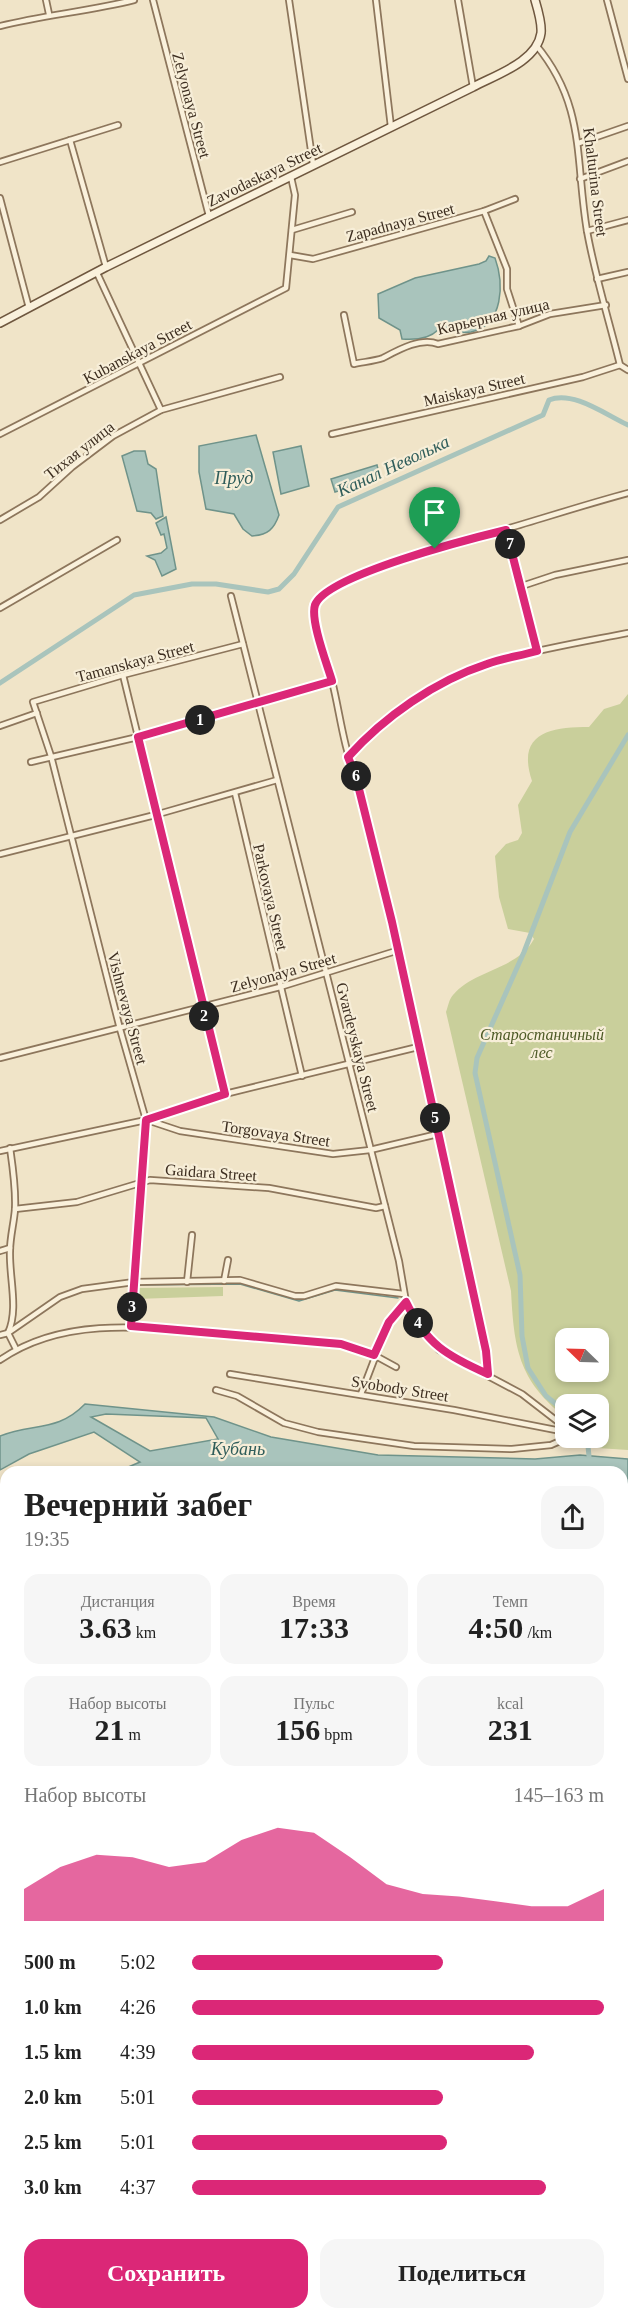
<!DOCTYPE html>
<html lang="ru">
<head>
<meta charset="utf-8">
<style>
  :root { --surface:#fff; --page:#f6f6f6; --text:#222; --muted:#767676; --accent:#db2777 }
  body { margin:0; font-family:Georgia,serif; background:var(--page); color:var(--text); height:100vh; display:flex; flex-direction:column; font-size:22px; white-space:nowrap }
  * { box-sizing:border-box; margin:0 }
  p { font-size:20px; color:var(--muted) }
  .icon { flex:none; width:33px; height:33px; fill:none; stroke:currentColor; stroke-width:2; stroke-linecap:round; stroke-linejoin:round }
  .map { position:relative; flex:1; overflow:hidden }
  .side { position:absolute; left:0px; top:1466px; width:628px; height:854px; display:flex; flex-direction:column; background:var(--surface); border-radius:18px 18px 0 0; box-shadow:0 3px 9px #0003 }
  .side>* { flex:none }
  .needle { width:39px; rotate:293deg }
  .tools { position:absolute; left:555px; top:1328px; display:grid; gap:12px }
  .tools a { display:grid; place-items:center; width:54px; height:54px; border-radius:12px; background:var(--surface); box-shadow:0 3px 9px #0003; font-size:30px }
  .pin { position:absolute; display:grid; place-items:center; width:51px; height:51px; color:#fff; margin:-62px -26px; border-radius:50% 50% 50% 0; rotate:-45deg; box-shadow:0 0 6px #0007 }
  .pin .icon { rotate:45deg }
  .km { position:absolute; width:30px; height:30px; margin:-15px; border-radius:50%; background:#222; color:#fff; font-size:16px; line-height:30px; text-align:center }
  .round { display:grid; place-items:center; flex:none; width:63px; height:63px; border-radius:18px; background:var(--page) }
  .summary { display:flex; align-items:center; justify-content:space-between; height:102px; padding:0 24px }
  h1 { font-size:33px; font-weight:800; line-height:45px }
  .metrics { display:grid; grid-template-columns:repeat(3,1fr); gap:9px; height:102px; padding:6px 24px }
  .metrics div { display:grid; align-content:center; border-radius:15px; background:var(--page); text-align:center }
  .metrics b { font-size:30px; font-weight:800 }
  .metrics small { font-size:16px; font-weight:400 }
  .metrics p { font-size:16px }
  .chart { height:168px; padding:12px 24px }
  .chart p { display:flex; justify-content:space-between }
  .chart svg { width:100%; height:108px; margin-top:6px; fill:var(--accent); opacity:.7 }
  .button { display:flex; gap:12px; margin-top:auto; padding:12px 24px }
  .button a { flex:1; height:69px; border-radius:18px; background:var(--accent); color:#fff; font-size:24px; font-weight:800; line-height:69px; text-align:center }
  .button a+a { background:var(--page); color:var(--text) }
  ul { padding:0 24px; list-style:none; font-size:20px }
  li { display:grid; grid-template-columns:96px 72px 1fr; align-items:center; height:45px }
  li i { height:15px; border-radius:8px; background:var(--accent) }
  .map>svg:first-child { display:block }
</style>
</head>
<body>
<div class="map">
<svg width="628" height="2318" viewBox="0 0 628 2318">
  <rect width="100%" height="100%" fill="#f0e4c8"/>
  <!-- green -->
  <g fill="#c9cf9b" fill-rule="evenodd">
    <path d="M628,694v756l-46,-3v-10h16v-33h-32l-1,13c-47,-37 -51,-70 -54,-126l-65,-279c2,-5 3,-13 7,-17 22,-26 64,-25 81,-56l-4,-6 -22,-4 -9,-32 -4,-41 11,-12 12,-4 4,-7 -4,-28 14,-24c-16,-48 18,-54 57,-54l15,-18 16,-5zM566,1338h32v33h-32z"/>
    <polygon points="223,1287 223,1296 136,1299 136,1288"/>
    <polygon points="6,2303 6,2313 39,2313 42,2318 0,2318 0,2307"/>
    <polygon points="403,2313 582,2313 583,2314 577,2318 397,2318"/>
  </g>
  <!-- water -->
  <g fill="#a9c4bc" stroke="#6f938a" stroke-width="1.5" fill-rule="evenodd">
    <path d="M489,256l6,2c9,25 9,67 -24,74 -11,2 -22,-3 -33,-2 -9,9 -24,10 -36,9l-2,-9 -21,-12 -1,-24 37,-16 64,-14 7,-3z"/>
    <path d="M256,435l23,80c-5,14 -11,20 -27,21l-9,-7 -9,-15 -28,-5 -7,-37v-26z"/>
    <polygon points="301,446 309,486 281,494 273,452"/>
    <polygon points="134,451 145,451 148,464 156,469 163,516 156,519 151,513 137,511 122,456"/>
    <polygon points="377,465 380,478 335,492 331,479"/>
    <polygon points="166,517 176,569 162,576 155,560 147,556 161,553 167,548 164,534 161,535 156,523"/>
    <path d="M85,1404l129,13 57,20 107,18 157,4 45,-4 48,4v88h-5l-1,-75 -503,-1 21,-9 -46,-30 -65,22 -29,16v-34c33,-13 58,-4 85,-32zM106,1414l100,4 12,21 -68,12 -59,-34z"/>
  </g>
  <g fill="none" stroke-linecap="round" stroke-linejoin="round">
    <!-- stream -->
    <polyline stroke="#6f938a" stroke-width="1.5" points="136,1285 240,1284 299,1301 335,1290 398,1298"/>
    <!-- canal -->
    <g stroke="#a9c4bc" stroke-width="5">
      <path d="M0,683l134,-88 58,-11h24l52,8 11,-3 15,-15 44,-67 205,-92 6,-15c24,-10 57,15 79,25"/>
      <polyline points="566,1412 546,1396 528,1368 522,1336 520,1275 475,1073 477,1058 524,952 570,832 628,735"/>
      <polyline points="587,1437 589,1456"/>
      <polyline points="0,1623 6,1622"/>
    </g>
    <defs>
      <g id="minor">
        <polyline points="46,0 49,14"/>
        <polyline points="153,0 209,216"/>
        <polyline points="289,0 313,164"/>
        <polyline points="376,0 391,127"/>
        <polyline points="458,0 473,87"/>
        <polyline points="607,0 628,79"/>
        <path d="M0,26c45,-11 90,-15 134,-26"/>
        <path d="M536,45c50,60 39,115 51,186 8,45 22,89 33,134l8,5"/>
        <polyline points="70,140 106,267"/>
        <polyline points="579,143 628,126"/>
        <polyline points="0,162 118,125"/>
        <polyline points="580,179 628,161"/>
        <polyline points="0,198 29,308"/>
        <polyline points="484,211 507,269 507,289 519,326"/>
        <polyline points="292,230 352,212"/>
        <polyline points="587,231 628,220"/>
        <polyline points="290,255 313,259 484,211 515,199"/>
        <polyline points="97,273 161,410"/>
        <polyline points="597,279 628,272"/>
        <path d="M344,315l10,49c9,-2 21,-3 29,-6 15,-8 38,-21 55,-14l81,-18 31,-12 56,-9"/>
        <polyline points="0,434 286,288 295,195 291,177"/>
        <polyline points="332,434 583,377 620,365"/>
        <polyline points="0,520 39,497 72,467 113,436 161,410 280,377"/>
        <polyline points="506,529 537,651"/>
        <polyline points="522,586 555,575 628,560"/>
        <polyline points="231,596 399,1261 406,1302 425,1333 439,1350 522,1394 566,1428"/>
        <polyline points="0,608 117,540"/>
        <polyline points="123,675 225,1094"/>
        <polyline points="0,726 37,713"/>
        <path d="M348,757c36,-39 89,-78 141,-94 45,-13 93,-21 139,-30"/>
        <polyline points="31,762 138,737 332,680"/>
        <polyline points="235,793 302,1076"/>
        <polyline points="0,854 155,815 277,780"/>
        <polyline points="0,1058 280,987 396,951"/>
        <polyline points="147,1120 180,1131 333,1154 370,1150 438,1134"/>
        <path d="M10,1148c3,21 6,40 5,61 -1,14 -5,28 -5,42 -1,27 9,58 -2,82l8,16"/>
        <polyline points="0,1151 146,1120 225,1094 418,1047"/>
        <polyline points="15,1209 77,1202 150,1180 269,1188 376,1208 385,1206"/>
        <polyline points="0,1251 10,1248"/>
        <polyline points="224,1281 228,1260"/>
        <polyline points="187,1282 192,1235"/>
        <polyline points="131,1326 146,1120 120,1029 51,756 33,702 123,675 243,644"/>
        <polyline points="0,1335 8,1333 60,1297 82,1289 134,1282 240,1280 295,1296 304,1296 336,1286 404,1294"/>
        <path d="M0,1360c66,-46 152,-32 227,-25 38,3 76,5 114,9l33,11 22,12"/>
        <polyline points="230,1374 454,1410 566,1432"/>
        <path d="M488,1374l-2,-23 -94,-429 -36,-145c-13,-31 -16,-64 -24,-96 -4,-18 -22,-59 -17,-75 8,-31 159,-67 191,-77 41,-12 81,-25 122,-36"/>
        <polyline points="216,1390 237,1396 284,1423 318,1432 414,1446 512,1449 551,1445 569,1437"/>
        <polyline points="361,1394 389,1321 406,1302"/>
        <polyline points="622,1627 628,1624"/>
        <polyline points="622,1651 628,1656"/>
        <polyline points="622,1728 628,1737"/>
        <polyline points="0,1759 6,1753"/>
        <polyline points="0,1900 6,1893"/>
        <polyline points="0,1933 6,1939"/>
        <polyline points="0,2055 6,2061"/>
        <polyline points="0,2100 6,2094"/>
        <polyline points="0,2245 6,2253"/>
        <polyline points="227,2313 231,2318"/>
      </g>
      <g id="tertiary">
        <polyline points="622,2191 628,2188"/>
        <polyline points="49,2313 53,2318"/>
        <polyline points="187,2313 190,2318"/>
        <polyline points="395,2313 399,2313"/>
        <polyline points="591,2313 595,2318"/>
      </g>
      <g id="secondary">
        <path d="M0,323l106,-56 367,-180c22,-12 64,-25 68,-54 1,-10 -3,-23 -6,-33"/>
        <polyline points="622,1799 628,1795"/>
        <polyline points="622,1829 628,1825"/>
        <polyline points="622,2005 628,2000"/>
        <polyline points="199,2318 206,2313"/>
      </g>
      <g id="primary">
        <polyline points="622,2120 628,2125"/>
        <polyline points="0,2265 6,2260"/>
        <polyline points="0,2300 6,2296"/>
      </g>
    </defs>
    <!-- minor casing -->
    <use href="#minor" stroke="#8d765c" stroke-width="8"/>
    <!-- tertiary casing -->
    <use href="#tertiary" stroke="#8d765c" stroke-width="9"/>
    <!-- secondary casing -->
    <use href="#secondary" stroke="#6f573f" stroke-width="10"/>
    <!-- primary casing -->
    <use href="#primary" stroke="#5b4430" stroke-width="10"/>
    <!-- minor -->
    <use href="#minor" stroke="#faf1dc" stroke-width="4.5"/>
    <!-- tertiary -->
    <use href="#tertiary" stroke="#faf1dc" stroke-width="6"/>
    <!-- secondary -->
    <use href="#secondary" stroke="#faf1dc" stroke-width="7"/>
    <!-- primary -->
    <use href="#primary" stroke="#f3d9a0" stroke-width="8"/>
  </g>
  <g fill="none" stroke-linecap="round" stroke-linejoin="round">
    <defs>
      <path id="route" d="M506,530l31,121c-17,5 -34,7 -50,13 -52,17 -103,53 -139,93l8,20 36,145 94,429 2,23c-41,-18 -62,-30 -82,-72l-17,20 -15,33 -33,-11 -210,-18 15,-206 79,-26 -87,-357 194,-56c-5,-17 -22,-61 -17,-76 11,-30 158,-67 191,-75z"/>
    </defs>
    <!-- route casing -->
    <use href="#route" stroke="#fff" stroke-width="12"/>
    <!-- route -->
    <use href="#route" stroke="#db2777" stroke-width="8"/>
  </g>
  <g text-anchor="middle" stroke-width="4.5" stroke-linejoin="round" paint-order="stroke">
    <!-- street labels -->
    <g font-size="16" fill="#3d2e20" stroke="#f7eed8">
      <text transform="translate(192 105) rotate(75)" y="6">Zelyonaya Street</text>
      <text transform="translate(264 174) rotate(-26)" y="6">Zavodaskaya Street</text>
      <text transform="translate(596 182) rotate(83)" y="6">Khalturina Street</text>
      <text transform="translate(400 222) rotate(-15)" y="6">Zapadnaya Street</text>
      <text transform="translate(493 316) rotate(-13)" y="6">Карьерная улица</text>
      <text transform="translate(137 351) rotate(-28)" y="6">Kubanskaya Street</text>
      <text transform="translate(474 389) rotate(-13)" y="6">Maiskaya Street</text>
      <text transform="translate(79 450) rotate(-38)" y="6">Тихая улица</text>
      <text transform="translate(135 661) rotate(-15)" y="6">Tamanskaya Street</text>
      <text transform="translate(271 897) rotate(77)" y="6">Parkovaya Street</text>
      <text transform="translate(283 972) rotate(-16)" y="6">Zelyonaya Street</text>
      <text transform="translate(128 1008) rotate(75)" y="6">Vishnevaya Street</text>
      <text transform="translate(358 1047) rotate(76)" y="6">Gvardeyskaya Street</text>
      <text transform="translate(276 1133) rotate(8)" y="6">Torgovaya Street</text>
      <text transform="translate(211 1172) rotate(4)" y="6">Gaidara Street</text>
      <text transform="translate(400 1388) rotate(9)" y="6">Svobody Street</text>
    </g>
    <!-- park labels -->
    <g font-size="16" font-style="italic" fill="#4d5a26" stroke="#f7eed8">
      <text x="542" y="1040">Старостаничный<tspan x="542" dy="18">лес</tspan></text>
    </g>
    <!-- water labels -->
    <g font-size="18" font-style="italic" fill="#2f5d5a" stroke="#f7eed8">
      <text transform="translate(393 466) rotate(-25)" y="6">Канал Неволька</text>
      <text x="234" y="484">Пруд</text>
      <text x="238" y="1455">Кубань</text>
    </g>
  </g>
</svg>
<div class="tools">
<a><svg class="needle" viewBox="-14 -14 28 28"><path d="M0-13l5 13h-10z" fill="#e53935"/><path d="M0 13l5-13h-10z" fill="#767676"/></svg></a>
<a><svg class="icon" aria-label="layers" viewBox="0 0 24 24"><path d="M12 4l9 5-9 5-9-5zM3 14l9 5 9-5"/></svg></a>
</div>
<div class="pin" style="left:435px;top:549px;background:#1e9e55"><svg class="icon" aria-label="arrive" viewBox="0 0 24 24"><path d="M6 21V4h12l-3 4 3 4H6"/></svg></div>
<b class="km" style="left:200px;top:720px">1</b>
<b class="km" style="left:204px;top:1016px">2</b>
<b class="km" style="left:132px;top:1307px">3</b>
<b class="km" style="left:418px;top:1323px">4</b>
<b class="km" style="left:435px;top:1118px">5</b>
<b class="km" style="left:356px;top:776px">6</b>
<b class="km" style="left:510px;top:544px">7</b>
<section class="side">
<div class="summary"><div><h1>Вечерний забег</h1><p>19:35</p></div><a class="round"><svg class="icon" aria-label="share" viewBox="0 0 24 24"><path d="M12 15V3M7 8l5-5 5 5M5 13v7h14v-7"/></svg></a></div>
<div class="metrics">
<div><p>Дистанция</p><b>3.63<small> km</small></b></div>
<div><p>Время</p><b>17:33</b></div>
<div><p>Темп</p><b>4:50<small> /km</small></b></div>
</div>
<div class="metrics">
<div><p>Набор высоты</p><b>21<small> m</small></b></div>
<div><p>Пульс</p><b>156<small> bpm</small></b></div>
<div><p>kcal</p><b>231</b></div>
</div>
<div class="chart"><p><span>Набор высоты</span>145–163 m</p>
<svg viewBox="0 0 160 44" preserveAspectRatio="none"><path d="M0 44V31L10 22L20 17L30 18L40 22L50 20L60 11L70 6L80 8L90 18L100 29L110 33L120 34L130 36L140 38L150 38L160 31V44z"/></svg>
</div>
<ul>
<li><b>500 m</b>5:02<i style="width:61%"></i></li>
<li><b>1.0 km</b>4:26<i style="width:100%"></i></li>
<li><b>1.5 km</b>4:39<i style="width:83%"></i></li>
<li><b>2.0 km</b>5:01<i style="width:61%"></i></li>
<li><b>2.5 km</b>5:01<i style="width:62%"></i></li>
<li><b>3.0 km</b>4:37<i style="width:86%"></i></li>
</ul>
<div class="button"><a>Сохранить</a><a>Поделиться</a></div>
</section>
</div>
</body>
</html>
